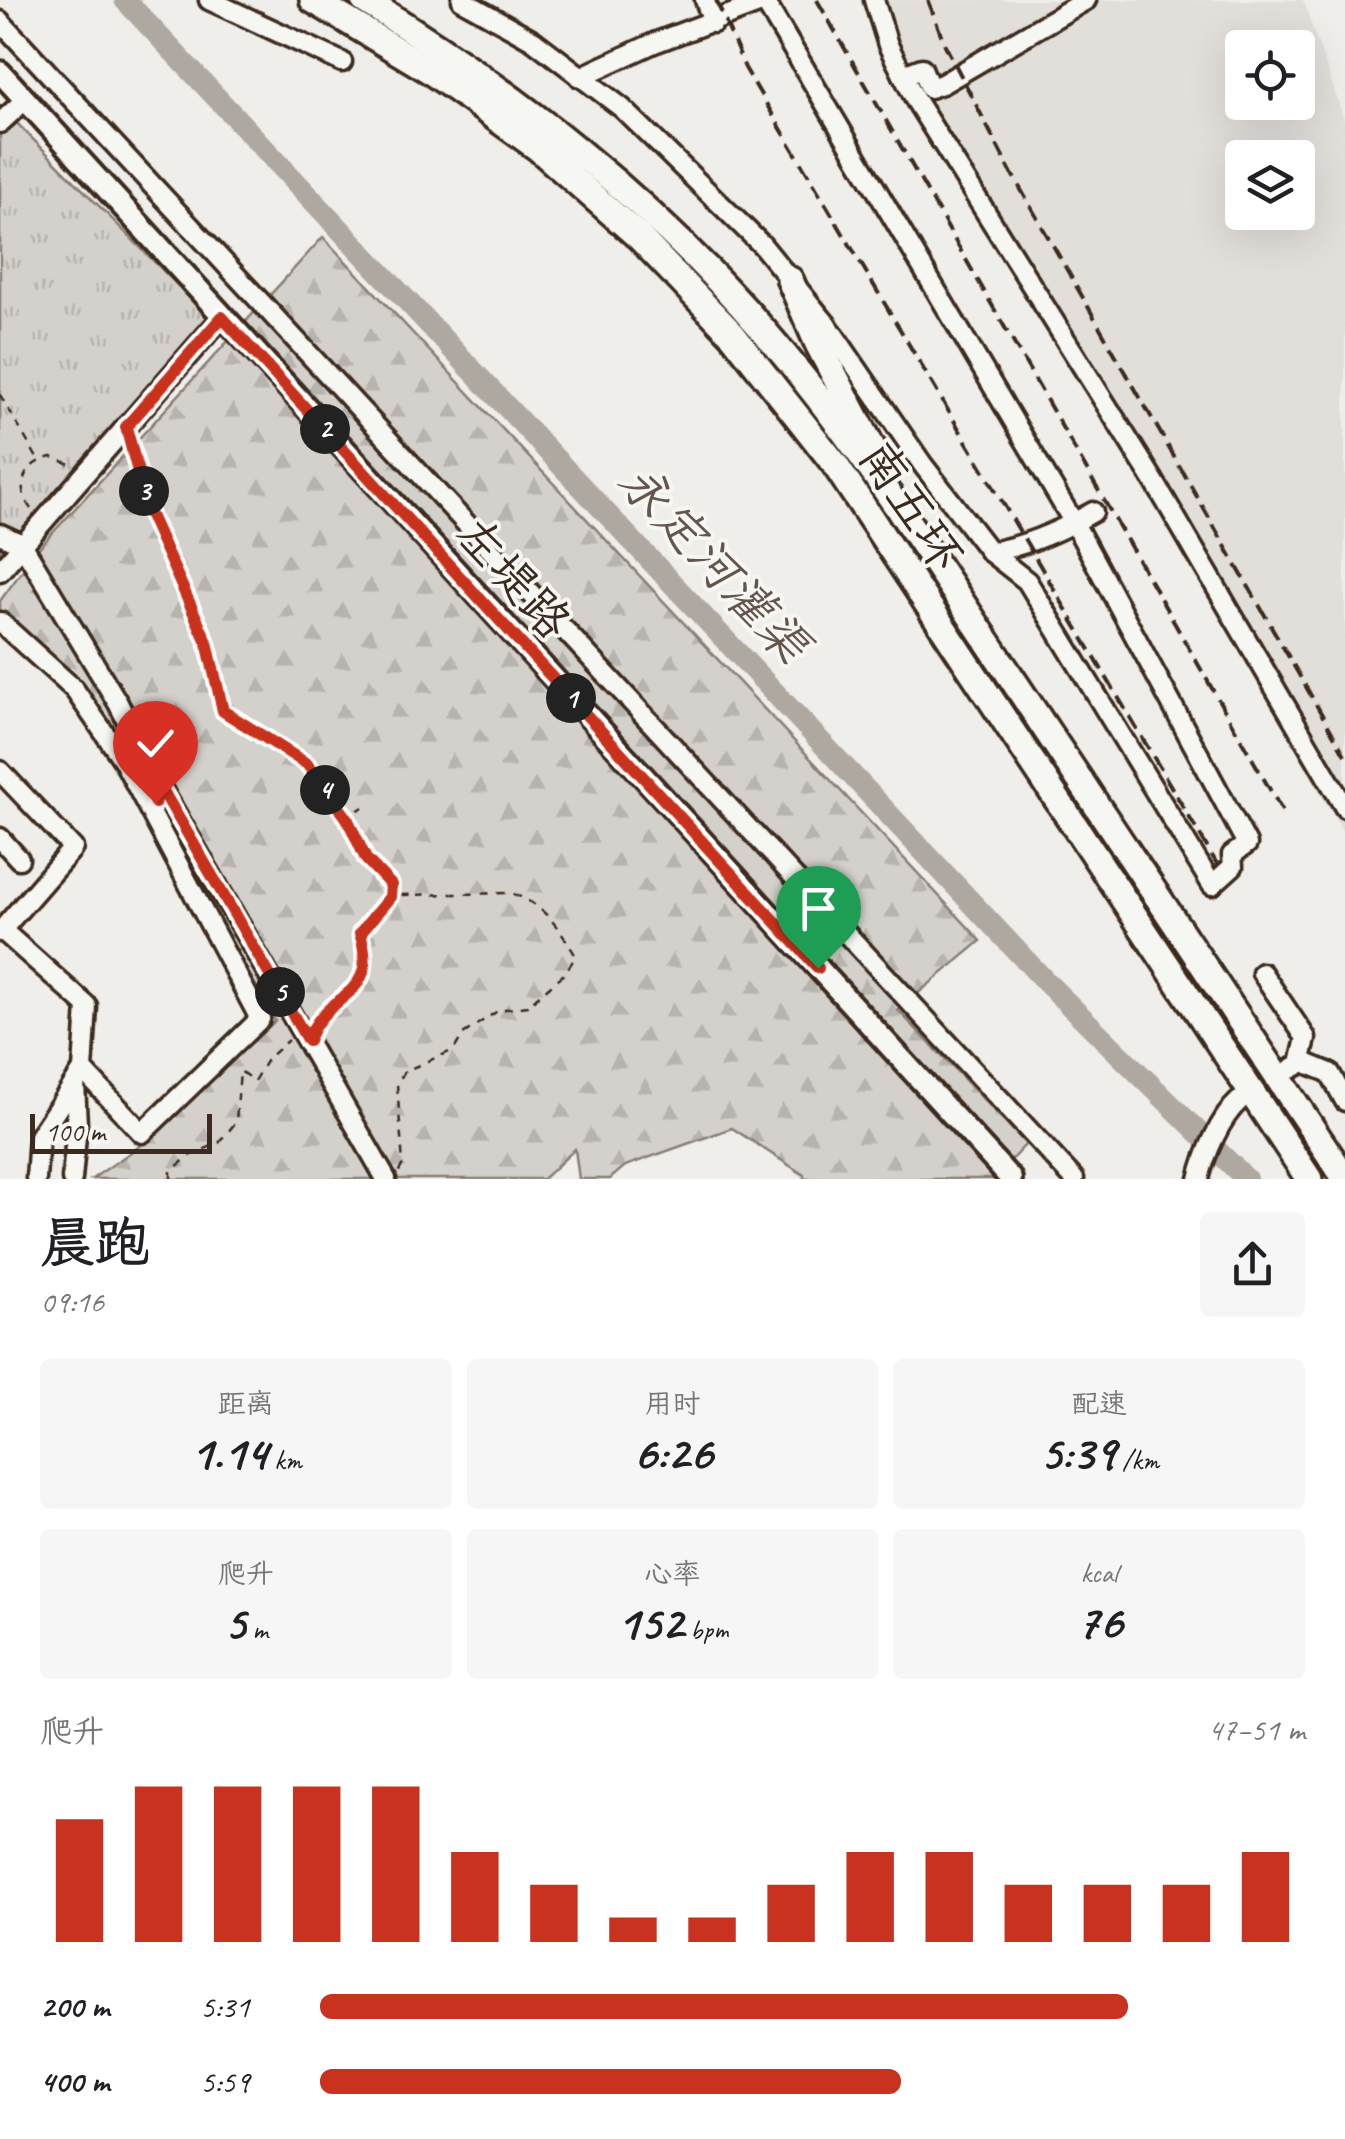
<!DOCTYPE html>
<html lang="zh">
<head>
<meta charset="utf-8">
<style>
  :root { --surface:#fff; --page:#f6f6f6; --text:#202124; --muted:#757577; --accent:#c8321e }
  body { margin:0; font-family:Caveat,"LXGW WenKai TC",sans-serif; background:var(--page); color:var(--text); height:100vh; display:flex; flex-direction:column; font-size:38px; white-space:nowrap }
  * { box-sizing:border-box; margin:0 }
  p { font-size:32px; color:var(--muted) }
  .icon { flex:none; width:55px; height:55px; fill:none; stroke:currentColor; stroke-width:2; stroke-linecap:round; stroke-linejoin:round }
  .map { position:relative; height:1179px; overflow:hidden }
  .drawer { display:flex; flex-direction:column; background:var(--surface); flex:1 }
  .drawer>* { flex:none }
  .buttons { position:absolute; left:1225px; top:30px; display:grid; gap:20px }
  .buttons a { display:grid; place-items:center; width:90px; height:90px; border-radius:10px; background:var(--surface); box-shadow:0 10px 40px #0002; font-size:50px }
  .scale { position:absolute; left:30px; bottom:25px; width:182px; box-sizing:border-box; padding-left:10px; border:5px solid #3b2a1e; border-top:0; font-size:28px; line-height:35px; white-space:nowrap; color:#3b2a1e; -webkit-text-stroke:8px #f6f6f2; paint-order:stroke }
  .pin { position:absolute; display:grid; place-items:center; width:85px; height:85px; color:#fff; margin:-102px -42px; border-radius:50% 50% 50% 0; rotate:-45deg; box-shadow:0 0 10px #0007 }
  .pin .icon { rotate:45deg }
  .km { position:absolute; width:50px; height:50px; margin:-25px; border-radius:50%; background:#222; color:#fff; font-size:28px; line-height:50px; text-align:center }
  .round { display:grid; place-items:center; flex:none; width:105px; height:105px; border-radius:10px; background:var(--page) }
  .summary { display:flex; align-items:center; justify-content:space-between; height:170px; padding:0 40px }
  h1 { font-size:55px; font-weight:700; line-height:75px }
  .figures { display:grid; grid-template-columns:repeat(3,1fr); gap:15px; height:170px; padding:10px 40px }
  .figures div { display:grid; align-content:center; border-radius:10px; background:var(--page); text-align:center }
  .figures b { font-size:50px; font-weight:700 }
  .figures small { font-size:28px; font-weight:400 }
  .figures p { font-size:28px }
  .chart { height:280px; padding:20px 40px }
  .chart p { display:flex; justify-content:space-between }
  .chart svg { width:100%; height:180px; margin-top:10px; stroke:var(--accent); stroke-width:6 }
  ul { padding:0 40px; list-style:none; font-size:32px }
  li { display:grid; grid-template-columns:160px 120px 1fr; align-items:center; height:75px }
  li i { height:25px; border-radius:12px; background:var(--accent) }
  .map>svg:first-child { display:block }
</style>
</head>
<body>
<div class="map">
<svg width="1345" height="1179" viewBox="0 0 1345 1179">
  <defs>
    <pattern id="forest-firs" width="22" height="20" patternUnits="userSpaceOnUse" patternTransform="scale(2.5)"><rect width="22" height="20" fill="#d4d1cc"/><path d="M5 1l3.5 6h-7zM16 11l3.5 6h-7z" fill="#b7b4af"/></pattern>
    <pattern id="park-tufts" width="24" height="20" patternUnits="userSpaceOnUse" patternTransform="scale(2.5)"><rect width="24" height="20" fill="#d4d1cc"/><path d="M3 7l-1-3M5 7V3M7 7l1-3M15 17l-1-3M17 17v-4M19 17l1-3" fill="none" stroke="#b7b4af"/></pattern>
  </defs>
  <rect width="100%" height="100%" fill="#efeeea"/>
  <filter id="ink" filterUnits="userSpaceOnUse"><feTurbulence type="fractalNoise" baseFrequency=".01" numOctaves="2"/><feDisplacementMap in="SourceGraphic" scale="20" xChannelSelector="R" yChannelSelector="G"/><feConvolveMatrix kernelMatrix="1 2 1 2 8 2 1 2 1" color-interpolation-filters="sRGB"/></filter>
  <g filter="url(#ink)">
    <!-- built -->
    <path fill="#e2dfdb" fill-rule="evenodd" d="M883,0h420l42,122v715l-398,-706 -54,-99zM1242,48h56v54h-56zM1242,158h56v54h-56z"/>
    <!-- forest -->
    <polygon fill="url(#forest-firs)" stroke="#887e75" stroke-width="2.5" points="323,237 981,941 898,1010 1026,1144 993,1179 804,1179 804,1175 732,1128 625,1166 610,1179 579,1179 575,1149 543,1179 92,1179 141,1145 275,1021 132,760 86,690 0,614 0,601 38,549"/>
    <!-- park -->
    <polygon fill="url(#park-tufts)" stroke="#887e75" stroke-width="2.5" points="0,106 216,324 0,576"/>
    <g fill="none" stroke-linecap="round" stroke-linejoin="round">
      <!-- river -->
      <polyline stroke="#afa8a1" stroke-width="22" points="125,0 1047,983 1246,1179"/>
      <defs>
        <g id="minor">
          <polyline points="209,0 342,62"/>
          <polyline points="462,0 533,40 622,108 762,245 828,326 923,465 990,552 1027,581 1212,885 1233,866 1232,855 1247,844 1074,523 765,2"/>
          <polyline points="705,0 713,23"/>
          <polyline points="874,0 888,45 916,101 1154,481 1345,808"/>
          <polyline points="0,21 1074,1179"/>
          <polyline points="903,75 922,68 930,88 942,84 1086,0"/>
          <polyline points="580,77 654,43 769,0"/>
          <polyline points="0,123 26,99"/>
          <polyline points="0,534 22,544 118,703 160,786 157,797"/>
          <path d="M990,552c35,-6 72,-22 103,-40"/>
          <polyline points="0,571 222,317"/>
          <polyline points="0,622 74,689 123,760 260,1019 142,1133 83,1070 87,1006 2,930"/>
          <polyline points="0,771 73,848 0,932"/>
          <polyline points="160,786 386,1179"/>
          <polyline points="0,838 19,859"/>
          <polyline points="1262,973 1306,1038 1300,1064 1291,1069"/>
          <polyline points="1301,1061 1330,1073 1345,1101"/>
          <polyline points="36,1179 39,1136 83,1070"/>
          <polyline points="72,1179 77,1125 75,1082"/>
          <path d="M1199,1179c6,-25 21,-61 40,-78"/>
        </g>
        <polyline id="major" points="0,72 1011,1179"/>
        <g id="highway">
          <polyline points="313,0 429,70 538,148 639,237 733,335 834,463 1309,1179"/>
          <path d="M364,0c150,92 285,198 400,331 95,110 172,234 253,355 109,164 219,328 328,492"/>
          <polyline points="790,280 818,344 876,455"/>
        </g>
      </defs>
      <!-- minor casing -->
      <use href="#minor" stroke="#3b2a1e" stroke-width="25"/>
      <!-- major casing -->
      <use href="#major" stroke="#3b2a1e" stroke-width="28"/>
      <!-- highway casing -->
      <use href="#highway" stroke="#3b2a1e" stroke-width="32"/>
      <!-- path -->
      <g stroke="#3b2a1e" stroke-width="2.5" stroke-dasharray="8 8" stroke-linecap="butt">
        <polyline points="0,395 37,458"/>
        <polyline points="132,443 149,513 207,643 223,711 307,764 347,818 363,807"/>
        <path d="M31,509c-17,-22 -7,-47 21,-52l23,9"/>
        <path d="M347,818l19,41 35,36 110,-2c35,13 46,33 65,63l-11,17 -38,33 -28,4 -36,24 -9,16 -49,21 -8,13 6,80 -5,9"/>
        <path d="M315,1021c30,-35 62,-32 45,-88l30,-36 1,-10"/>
        <polyline points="171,1179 171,1171 191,1155 219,1143 236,1122 240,1071 254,1081 268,1058 288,1040"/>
      </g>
      <!-- minor -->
      <use href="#minor" stroke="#f6f6f2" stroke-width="18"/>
      <!-- major -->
      <use href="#major" stroke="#f6f6f2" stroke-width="20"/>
      <!-- highway -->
      <use href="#highway" stroke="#f6f6f2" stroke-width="25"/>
      <!-- rail -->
      <g stroke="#3b2a1e" stroke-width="4" stroke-dasharray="15 8" stroke-linecap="butt">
        <polyline points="716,0 745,68 1217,864"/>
        <polyline points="817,0 1284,814"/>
        <polyline points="928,0 945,45 1012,174 1345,755"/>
      </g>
    </g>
  </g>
  <g fill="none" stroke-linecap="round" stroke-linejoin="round" filter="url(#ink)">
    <defs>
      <path id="route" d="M155,803l5,-17 148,255c18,-53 73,-40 52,-108l30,-36 1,-12 -25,-26 -19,-41 -40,-54 -84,-53 -16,-69 -58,-129 -23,-86 96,-110 596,651"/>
    </defs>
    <!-- route casing -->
    <use href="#route" stroke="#fff" stroke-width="20"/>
    <!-- route -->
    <use href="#route" stroke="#c8321e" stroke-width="12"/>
  </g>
  <g text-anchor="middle" stroke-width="8" stroke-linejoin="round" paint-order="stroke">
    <!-- street labels -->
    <g font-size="48" fill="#3b2a1e" stroke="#f6f6f2">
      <text transform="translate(912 505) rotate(56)" y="17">南五环</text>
      <text transform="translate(514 577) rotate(48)" y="17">左堤路</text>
    </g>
    <!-- water labels -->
    <g font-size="50" font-style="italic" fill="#64564c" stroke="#f6f6f2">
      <text transform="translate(715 562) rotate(47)" y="18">永定河灌渠</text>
    </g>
  </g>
</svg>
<div class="buttons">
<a><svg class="icon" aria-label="locate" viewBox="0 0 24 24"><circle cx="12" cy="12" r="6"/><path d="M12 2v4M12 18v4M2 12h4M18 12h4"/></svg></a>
<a><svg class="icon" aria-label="layers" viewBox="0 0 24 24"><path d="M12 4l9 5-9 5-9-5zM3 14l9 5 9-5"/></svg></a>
</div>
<div class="scale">100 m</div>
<div class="pin" style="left:818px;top:968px;background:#1e9e55"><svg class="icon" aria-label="arrive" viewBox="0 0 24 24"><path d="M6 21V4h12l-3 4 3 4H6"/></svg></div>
<div class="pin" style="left:155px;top:803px;background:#d93025"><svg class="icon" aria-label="check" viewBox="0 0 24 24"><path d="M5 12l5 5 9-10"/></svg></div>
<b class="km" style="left:571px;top:698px">1</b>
<b class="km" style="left:325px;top:429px">2</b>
<b class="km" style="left:144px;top:491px">3</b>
<b class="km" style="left:325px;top:790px">4</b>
<b class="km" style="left:280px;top:992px">5</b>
</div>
<section class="drawer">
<div class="summary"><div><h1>晨跑</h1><p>09:16</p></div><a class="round"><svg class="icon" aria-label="share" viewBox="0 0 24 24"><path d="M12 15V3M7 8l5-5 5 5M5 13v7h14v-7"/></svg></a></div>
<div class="figures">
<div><p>距离</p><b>1.14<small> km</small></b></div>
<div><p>用时</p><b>6:26</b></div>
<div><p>配速</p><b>5:39<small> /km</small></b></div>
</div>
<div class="figures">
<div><p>爬升</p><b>5<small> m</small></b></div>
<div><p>心率</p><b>152<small> bpm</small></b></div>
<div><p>kcal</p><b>76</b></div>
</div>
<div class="chart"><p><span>爬升</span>47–51 m</p>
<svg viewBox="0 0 160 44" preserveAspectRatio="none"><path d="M5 44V14M15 44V6M25 44V6M35 44V6M45 44V6M55 44V22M65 44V30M75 44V38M85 44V38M95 44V30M105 44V22M115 44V22M125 44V30M135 44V30M145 44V30M155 44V22"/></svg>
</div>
<ul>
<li><b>200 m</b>5:31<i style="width:82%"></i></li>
<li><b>400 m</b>5:59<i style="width:59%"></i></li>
</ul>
</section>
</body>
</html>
